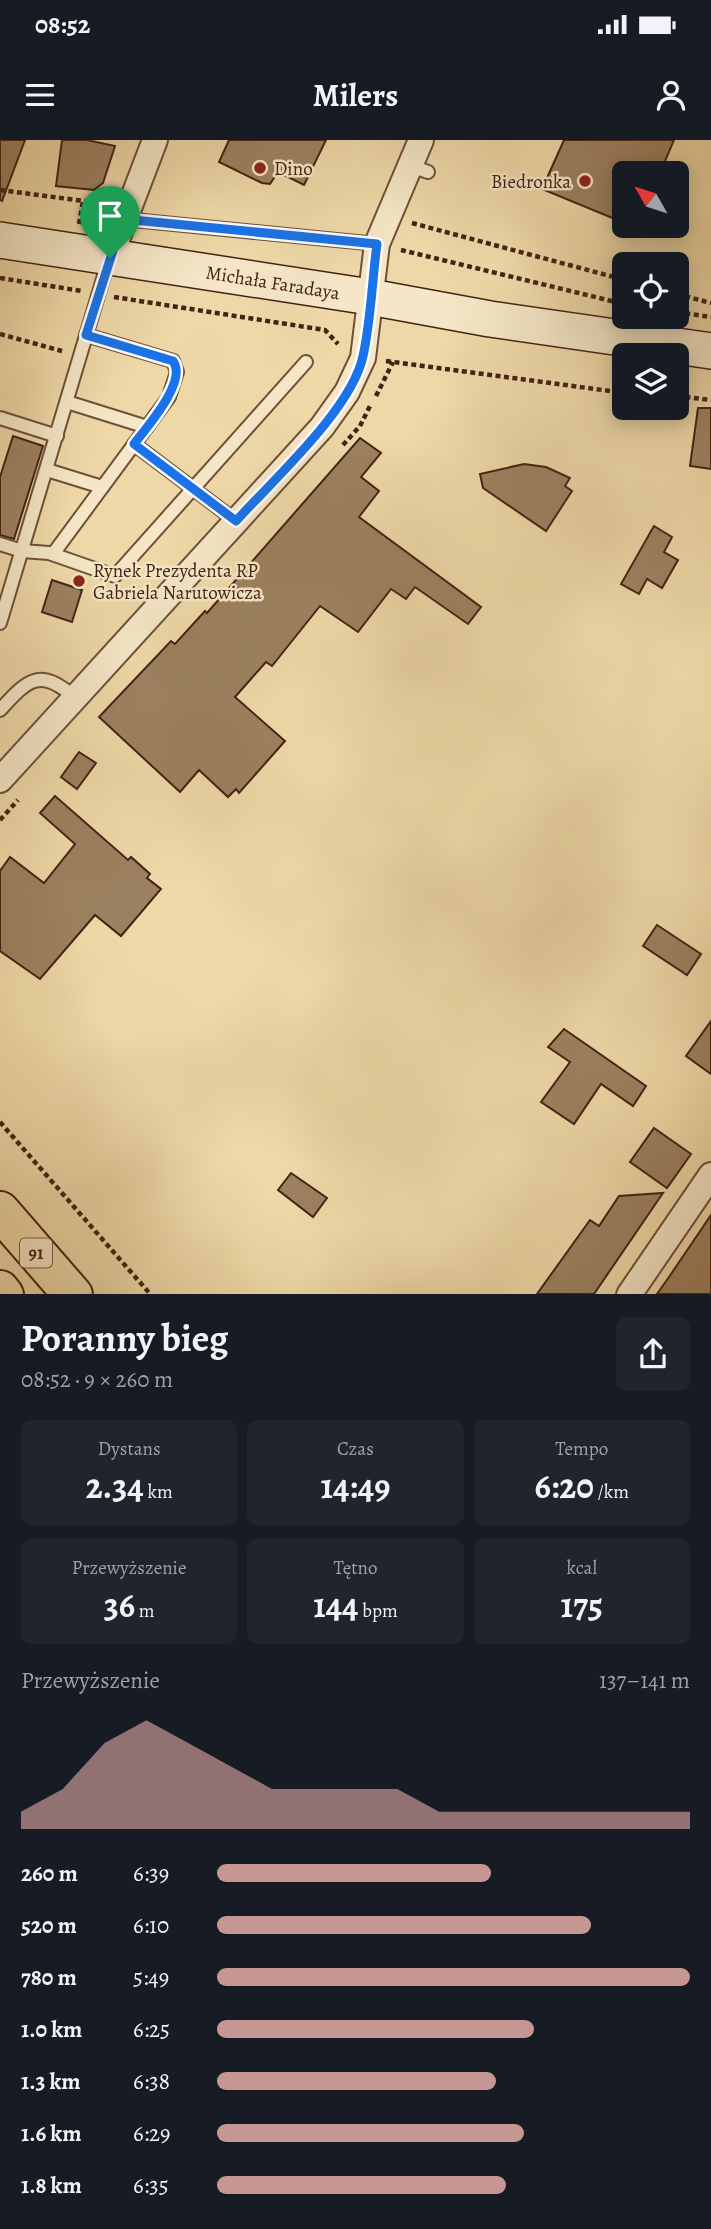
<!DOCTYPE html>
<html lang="pl">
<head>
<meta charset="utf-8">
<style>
  :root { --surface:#171b24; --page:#20242c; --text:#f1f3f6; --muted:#9ea1a6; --accent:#c59692 }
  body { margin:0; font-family:Alegreya,serif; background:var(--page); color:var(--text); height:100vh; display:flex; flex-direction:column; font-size:26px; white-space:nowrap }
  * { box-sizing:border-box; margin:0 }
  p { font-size:23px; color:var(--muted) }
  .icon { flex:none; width:38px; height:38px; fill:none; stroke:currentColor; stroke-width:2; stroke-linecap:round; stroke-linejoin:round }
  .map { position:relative; height:1154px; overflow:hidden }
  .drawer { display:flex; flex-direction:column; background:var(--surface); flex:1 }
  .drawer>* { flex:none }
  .needle { width:46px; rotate:309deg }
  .controls { position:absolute; left:612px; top:21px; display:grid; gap:14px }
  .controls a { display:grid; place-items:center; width:77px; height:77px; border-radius:10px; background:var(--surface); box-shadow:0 4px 18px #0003; font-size:35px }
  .pin { position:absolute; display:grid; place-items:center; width:60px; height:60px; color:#fff; margin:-72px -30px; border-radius:50% 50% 50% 0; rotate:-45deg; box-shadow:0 0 7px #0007 }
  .pin .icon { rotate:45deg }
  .round { display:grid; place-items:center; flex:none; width:74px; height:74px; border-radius:10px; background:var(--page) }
  .headline { display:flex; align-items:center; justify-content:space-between; height:119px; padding:0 21px }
  h1 { font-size:38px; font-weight:600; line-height:52px }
  .stats { display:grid; grid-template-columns:repeat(3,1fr); gap:10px; height:119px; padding:7px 21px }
  .stats div { display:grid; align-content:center; border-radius:10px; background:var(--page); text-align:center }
  .stats b { font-size:35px; font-weight:600 }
  .stats small { font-size:19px; font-weight:400 }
  .stats p { font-size:19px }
  .chart { height:196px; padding:14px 21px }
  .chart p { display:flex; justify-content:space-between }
  .chart svg { width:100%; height:126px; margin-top:7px; fill:var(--accent); opacity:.7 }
  ul { padding:0 21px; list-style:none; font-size:23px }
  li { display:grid; grid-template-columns:112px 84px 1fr; align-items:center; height:52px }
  li i { height:18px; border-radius:9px; background:var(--accent) }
  .status { display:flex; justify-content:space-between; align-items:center; height:49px; padding:0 35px; background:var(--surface); direction:ltr }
  .status svg { height:19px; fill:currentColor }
  header { display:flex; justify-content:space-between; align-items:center; height:91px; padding:0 21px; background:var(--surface); font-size:32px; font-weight:600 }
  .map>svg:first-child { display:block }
</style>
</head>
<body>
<div class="status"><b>08:52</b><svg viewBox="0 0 49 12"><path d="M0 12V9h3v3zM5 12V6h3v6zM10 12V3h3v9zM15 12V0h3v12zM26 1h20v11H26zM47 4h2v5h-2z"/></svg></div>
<header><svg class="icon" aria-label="menu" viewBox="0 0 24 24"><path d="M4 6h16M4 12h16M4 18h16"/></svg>Milers<svg class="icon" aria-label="person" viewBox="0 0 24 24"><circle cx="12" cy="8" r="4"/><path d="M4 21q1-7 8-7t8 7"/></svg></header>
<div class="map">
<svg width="711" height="1155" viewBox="0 0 711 1155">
  <rect width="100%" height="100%" fill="#eed8a7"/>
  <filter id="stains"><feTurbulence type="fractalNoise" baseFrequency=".00286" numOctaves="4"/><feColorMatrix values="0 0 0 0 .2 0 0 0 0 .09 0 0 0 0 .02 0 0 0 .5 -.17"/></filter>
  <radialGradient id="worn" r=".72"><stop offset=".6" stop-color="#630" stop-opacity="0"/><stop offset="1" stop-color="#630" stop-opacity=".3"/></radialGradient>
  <!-- building -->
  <g fill="#9c8160" stroke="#442214" stroke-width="2">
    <polygon points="0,0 25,0 2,61 0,60"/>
    <polygon points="62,0 87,0 115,6 103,43 94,50 56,46"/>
    <polygon points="229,0 326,0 304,45 278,32 270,44 262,43 219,22"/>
    <polygon points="564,0 674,0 660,33 625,33 625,62 617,80 542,49"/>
    <polygon points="698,268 711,268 711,329 690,326"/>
    <polygon points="13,296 43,306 14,399 0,395 0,337"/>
    <polygon points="360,298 381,313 361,337 379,351 359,377 481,467 468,484 415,447 406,459 391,449 358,492 320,466 272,526 266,522 235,557 285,601 239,653 236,649 228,657 199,630 180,652 99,577 171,501 175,504 205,471 207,473"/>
    <polygon points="524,324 546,327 570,338 565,346 572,351 546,391 483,348 480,334"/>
    <polygon points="654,386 672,397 664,412 678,420 662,448 647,439 639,454 621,444"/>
    <polygon points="52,440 82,450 72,482 42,472"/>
    <polygon points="79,612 96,623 77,649 61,637"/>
    <polygon points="55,656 128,720 131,717 150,734 147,738 161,749 121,796 95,775 40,839 0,811 0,731 10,717 44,743 75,704 40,673"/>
    <polygon points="657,785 701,814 687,835 643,806"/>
    <polygon points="711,881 711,934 686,916"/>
    <polygon points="564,889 646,946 633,966 601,944 574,984 541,962 570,922 548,907"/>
    <polygon points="654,988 691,1014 667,1048 630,1022"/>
    <polygon points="291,1033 327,1058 313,1077 278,1050"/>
    <polygon points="663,1053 594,1154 537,1154 590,1080 599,1086 619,1056"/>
    <polygon points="711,1075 711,1154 657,1154 669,1137"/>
  </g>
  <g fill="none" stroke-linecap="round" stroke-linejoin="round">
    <defs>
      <g id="lane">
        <polyline points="409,25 428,32"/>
        <polyline points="123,79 377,104"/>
        <polyline points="631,199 635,177"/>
        <polyline points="67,262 147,287"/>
        <polyline points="0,278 57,296"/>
        <polyline points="134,304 236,381"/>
        <polyline points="47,330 102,347"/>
        <polyline points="0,404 22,411 49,413 115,436 306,222"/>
        <polyline points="53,414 169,257 177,232 173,221 86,195"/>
        <polyline points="0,483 109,119"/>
        <path d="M0,570c27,-29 39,-44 74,-13"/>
      </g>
      <g id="street">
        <polyline points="110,118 155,0"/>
        <polyline points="0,640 322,287 347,252 363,218 377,104 421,0"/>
        <polyline points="629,1155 711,1035"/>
      </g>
      <polyline id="secondary" points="0,100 370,157 490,179 711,211"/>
      <g id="primary">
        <polyline points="0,1071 73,1155"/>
        <polyline points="0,1150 4,1155"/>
      </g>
    </defs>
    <!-- lane casing -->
    <use href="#lane" stroke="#6e5039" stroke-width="16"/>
    <!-- street casing -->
    <use href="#street" stroke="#6e5039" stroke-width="28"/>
    <!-- secondary casing -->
    <use href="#secondary" stroke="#442214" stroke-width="38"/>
    <!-- primary casing -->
    <use href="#primary" stroke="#442214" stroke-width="42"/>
    <!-- path -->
    <g stroke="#442214" stroke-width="4.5" stroke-dasharray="5 3.5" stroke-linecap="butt">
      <polyline points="0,50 107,64"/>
      <polyline points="412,83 625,140"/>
      <polyline points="79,84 83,61"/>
      <polyline points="401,110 624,164"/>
      <polyline points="0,138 82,151"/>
      <polyline points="677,154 711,163"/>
      <polyline points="114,157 325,190 338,204"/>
      <polyline points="677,172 711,177"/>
      <polyline points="0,194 62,211"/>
      <polyline points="386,221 625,253"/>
      <polyline points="376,256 393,222"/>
      <polyline points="677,256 711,260"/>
      <polyline points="343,305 360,286 370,266"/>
      <polyline points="0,680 18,660"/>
      <polyline points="0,982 151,1155"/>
    </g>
    <!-- lane -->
    <use href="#lane" stroke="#f4e6c6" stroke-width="12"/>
    <!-- street -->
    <use href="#street" stroke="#f4e6c6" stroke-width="24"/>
    <!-- secondary -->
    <use href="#secondary" stroke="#f4e6c6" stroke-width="35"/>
    <!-- primary -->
    <use href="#primary" stroke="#eed8a7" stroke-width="38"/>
  </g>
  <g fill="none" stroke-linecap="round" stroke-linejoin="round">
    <defs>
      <path id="route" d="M123,79l254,25c-5,37 -6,76 -14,112 -11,53 -90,124 -127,165l-102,-77c13,-17 54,-63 39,-83l-87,-26z"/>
    </defs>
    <!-- route casing -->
    <use href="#route" stroke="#fff" stroke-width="14"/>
    <!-- route -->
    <use href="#route" stroke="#1a73e8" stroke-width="9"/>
  </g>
  <!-- markers -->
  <g fill="#8f2418" stroke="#f4e6c6" stroke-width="2.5">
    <circle cx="260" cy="28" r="7"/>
    <circle cx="585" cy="41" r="7"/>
    <circle cx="79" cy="441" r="7"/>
  </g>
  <g text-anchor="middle" stroke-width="5" stroke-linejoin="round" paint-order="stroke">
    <!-- shield labels -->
    <rect fill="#f4e6c6" stroke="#795d49" stroke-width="2" x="20" y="1098.5" width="32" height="29" rx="5"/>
    <g font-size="18" font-weight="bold" fill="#442214">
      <text x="36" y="1119">91</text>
    </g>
    <!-- poi labels -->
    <g font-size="19" fill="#442214" stroke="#f4e6c6" text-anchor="start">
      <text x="274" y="35">Dino</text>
      <text x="571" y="48" text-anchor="end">Biedronka</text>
      <text x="93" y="437">Rynek Prezydenta RP<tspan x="93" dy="22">Gabriela Narutowicza</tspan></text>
    </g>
    <!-- street labels -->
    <g font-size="19" fill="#442214" stroke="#f4e6c6">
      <text transform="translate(273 142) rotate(9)" y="7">Michała Faradaya</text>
    </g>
  </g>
  <rect width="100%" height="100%" filter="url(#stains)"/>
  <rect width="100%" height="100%" fill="url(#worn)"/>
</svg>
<div class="controls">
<a><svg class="needle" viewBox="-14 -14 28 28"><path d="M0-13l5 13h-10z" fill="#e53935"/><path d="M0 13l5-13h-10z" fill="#9ea1a6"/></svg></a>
<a><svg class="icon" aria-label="locate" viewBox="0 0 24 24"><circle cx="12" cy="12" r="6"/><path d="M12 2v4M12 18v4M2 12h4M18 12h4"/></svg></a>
<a><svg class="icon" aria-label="layers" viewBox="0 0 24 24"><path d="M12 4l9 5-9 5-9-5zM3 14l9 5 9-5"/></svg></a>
</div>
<div class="pin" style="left:110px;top:118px;background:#1e9e55"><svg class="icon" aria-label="arrive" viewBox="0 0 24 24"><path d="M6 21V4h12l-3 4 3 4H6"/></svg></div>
</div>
<section class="drawer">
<div class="headline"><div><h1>Poranny bieg</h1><p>08:52 · 9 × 260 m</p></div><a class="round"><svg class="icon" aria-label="share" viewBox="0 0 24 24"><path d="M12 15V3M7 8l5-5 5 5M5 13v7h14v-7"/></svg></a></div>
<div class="stats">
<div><p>Dystans</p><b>2.34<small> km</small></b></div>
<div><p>Czas</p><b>14:49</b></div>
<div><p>Tempo</p><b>6:20<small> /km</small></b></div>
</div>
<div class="stats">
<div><p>Przewyższenie</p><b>36<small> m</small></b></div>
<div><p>Tętno</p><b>144<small> bpm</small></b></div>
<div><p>kcal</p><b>175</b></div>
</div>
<div class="chart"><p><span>Przewyższenie</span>137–141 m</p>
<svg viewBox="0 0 160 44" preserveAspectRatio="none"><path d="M0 44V38L10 30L20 14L30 6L40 14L50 22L60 30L70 30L80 30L90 30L100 38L110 38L120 38L130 38L140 38L150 38L160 38V44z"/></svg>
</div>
<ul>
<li><b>260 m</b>6:39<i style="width:58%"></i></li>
<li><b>520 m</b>6:10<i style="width:79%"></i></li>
<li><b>780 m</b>5:49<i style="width:100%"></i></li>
<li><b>1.0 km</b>6:25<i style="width:67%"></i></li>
<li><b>1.3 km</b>6:38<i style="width:59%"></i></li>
<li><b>1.6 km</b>6:29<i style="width:65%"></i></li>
<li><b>1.8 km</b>6:35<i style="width:61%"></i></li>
</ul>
</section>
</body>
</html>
